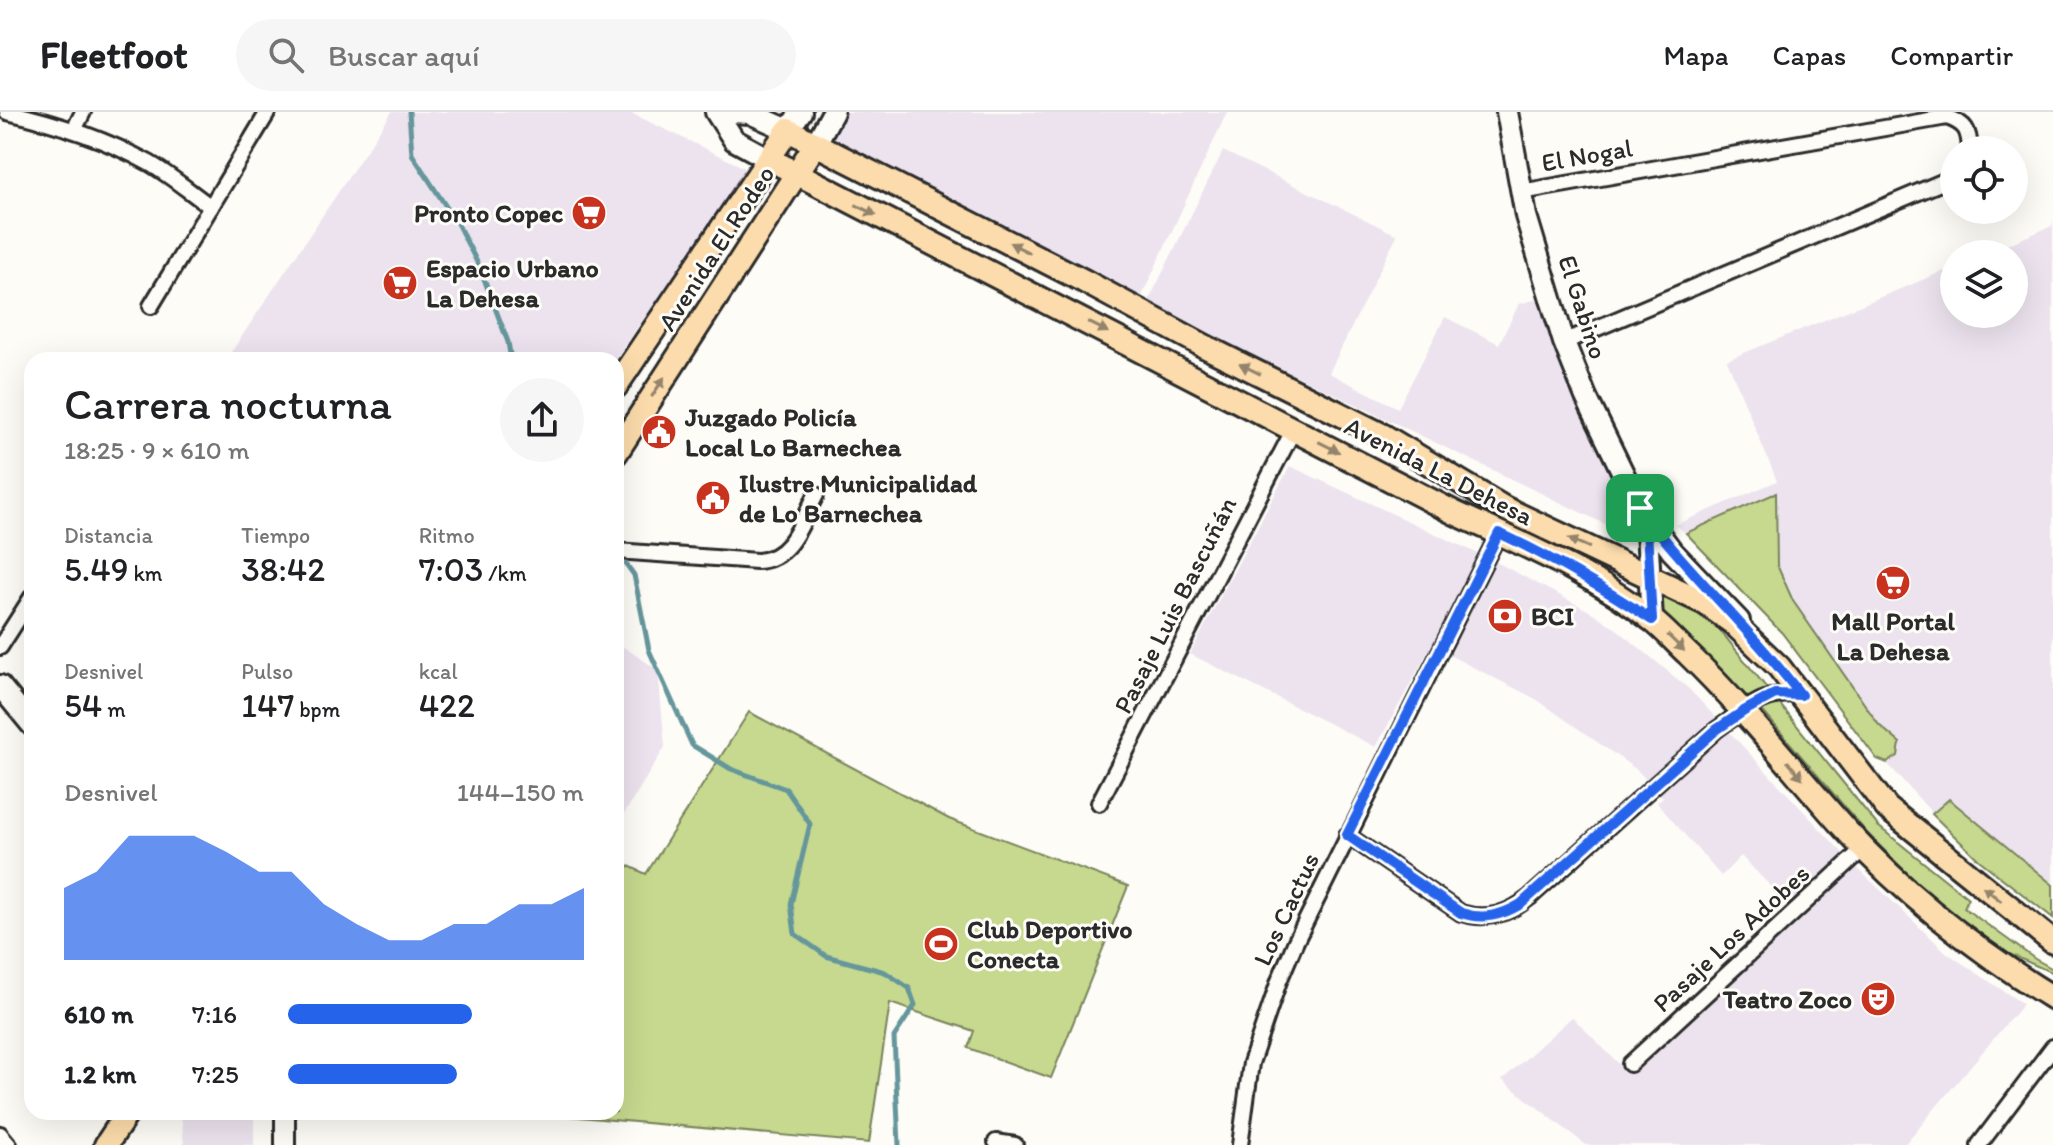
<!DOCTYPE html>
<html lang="es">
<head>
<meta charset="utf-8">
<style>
  :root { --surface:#fff; --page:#f6f6f6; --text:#202124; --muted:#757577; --line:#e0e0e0; --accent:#2563eb }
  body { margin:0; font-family:Itim,sans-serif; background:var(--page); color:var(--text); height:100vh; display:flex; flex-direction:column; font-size:30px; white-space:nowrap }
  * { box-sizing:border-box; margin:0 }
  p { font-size:26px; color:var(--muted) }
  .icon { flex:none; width:44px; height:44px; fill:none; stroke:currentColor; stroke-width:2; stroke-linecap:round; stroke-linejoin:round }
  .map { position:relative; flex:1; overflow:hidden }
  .sheet { position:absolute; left:24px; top:240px; width:600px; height:768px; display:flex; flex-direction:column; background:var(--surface); border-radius:24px; box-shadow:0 8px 32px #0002 }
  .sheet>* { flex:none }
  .controls { position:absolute; left:1940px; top:24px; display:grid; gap:16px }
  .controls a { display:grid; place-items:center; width:88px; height:88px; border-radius:50%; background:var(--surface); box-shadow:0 8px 32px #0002; font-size:40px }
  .pin { position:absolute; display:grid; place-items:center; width:68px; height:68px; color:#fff; margin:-34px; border-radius:16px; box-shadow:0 4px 12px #0006 }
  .round { display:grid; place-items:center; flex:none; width:84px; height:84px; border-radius:42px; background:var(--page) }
  .summary { display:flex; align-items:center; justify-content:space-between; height:136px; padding:0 40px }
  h1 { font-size:44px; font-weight:600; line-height:60px }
  .figures { display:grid; grid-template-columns:repeat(3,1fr); gap:12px; height:136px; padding:8px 40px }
  .figures div { display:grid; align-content:center }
  .figures b { font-size:34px; font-weight:600 }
  .figures small { font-size:22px; font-weight:400 }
  .figures p { font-size:22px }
  .chart { height:224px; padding:16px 40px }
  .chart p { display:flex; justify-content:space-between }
  .chart svg { width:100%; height:144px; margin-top:8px; fill:var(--accent); opacity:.7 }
  ul { padding:0 40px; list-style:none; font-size:26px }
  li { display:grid; grid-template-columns:128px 96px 1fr; align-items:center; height:60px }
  li i { height:20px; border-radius:10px; background:var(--accent) }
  header { display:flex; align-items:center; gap:48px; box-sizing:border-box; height:112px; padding:0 40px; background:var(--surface); border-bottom:2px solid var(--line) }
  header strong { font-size:38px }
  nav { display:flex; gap:44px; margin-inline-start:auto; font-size:28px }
  .search { width:560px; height:72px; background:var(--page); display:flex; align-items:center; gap:20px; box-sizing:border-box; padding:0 28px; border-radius:44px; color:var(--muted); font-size:30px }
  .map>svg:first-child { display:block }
</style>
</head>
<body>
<header>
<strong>Fleetfoot</strong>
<div class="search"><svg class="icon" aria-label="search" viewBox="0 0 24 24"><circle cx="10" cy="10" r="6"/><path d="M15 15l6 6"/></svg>Buscar aquí</div>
<nav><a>Mapa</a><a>Capas</a><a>Compartir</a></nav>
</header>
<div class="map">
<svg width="2053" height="1033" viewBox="0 0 2053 1033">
  <rect width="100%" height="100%" fill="#fdfcf7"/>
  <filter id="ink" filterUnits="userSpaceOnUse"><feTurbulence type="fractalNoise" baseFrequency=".0125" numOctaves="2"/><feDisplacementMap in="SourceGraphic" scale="16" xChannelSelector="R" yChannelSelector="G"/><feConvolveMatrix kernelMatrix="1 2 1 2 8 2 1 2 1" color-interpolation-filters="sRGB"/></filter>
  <g filter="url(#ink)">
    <!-- built -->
    <g fill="#ece3ee">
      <polygon points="392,0 629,0 747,57 615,248 226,248"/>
      <polygon points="829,0 1227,0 1140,188 809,27"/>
      <polygon points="1223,39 1397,123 1329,261 1398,296 1445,205 1499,232 1519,192 1538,187 1569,276 1641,410 1629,429 1607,413 1147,192"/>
      <polygon points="2053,107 2053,806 1979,748 1950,721 1887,651 1877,647 1782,521 1686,421 1675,413 1777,369 1727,248 1954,155 1954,202 2014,202 2014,142 1985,142 2052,114"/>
      <polygon points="1290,354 1500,452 1593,501 1618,518 1689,577 1854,753 1947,841 2023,892 1904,1033 1586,1033 1502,968 1572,905 1629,962 1799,803 1741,744 1721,764 1657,691 1663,685 1637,658 1536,587 1431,534 1376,635 1190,542"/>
      <polygon points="616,530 658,558 665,635 616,715"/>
      <polygon points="181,1000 254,1000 254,1033 184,1033"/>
    </g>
    <!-- green -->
    <g fill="#c6d98e" stroke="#78825c" stroke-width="2">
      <polygon points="1776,381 1777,453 1793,489 1879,613 1900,631 1898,644 1887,651 1877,647 1782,521 1686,421"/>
      <polygon points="1653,476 1707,502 1878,714 1968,786 1964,796 2035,847 2053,857 2053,861 1998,837 1924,778 1867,721 1760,596 1658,506"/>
      <polygon points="749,600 949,707 1128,774 1051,966 968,936 974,919 890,891 869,1031 524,1000 616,1000 616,748 646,762"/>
      <polygon points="1949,687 2053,773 2053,806 1979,748 1932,702"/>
    </g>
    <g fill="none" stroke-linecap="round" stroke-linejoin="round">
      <!-- stream -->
      <g stroke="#65969b" stroke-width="5">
        <polyline points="409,0 412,42 458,113 480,156 508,230 511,248"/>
        <polyline points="626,452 634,463 649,538 692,633 731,657 786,677 810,712 791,792 795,822 826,844 885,860 909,876 915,893 894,925 899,1033"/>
      </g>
      <defs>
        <g id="minor">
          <path d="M7,0c49,11 98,27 142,51 21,12 41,29 62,44"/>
          <polyline points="74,18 83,0"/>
          <path d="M1521,80l426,-75c19,7 22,13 23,33"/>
          <polyline points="151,194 268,0"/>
          <polyline points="1564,230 1954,65"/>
          <path d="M616,439l141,10c34,-1 45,-40 59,-66"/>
          <polyline points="0,535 32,485"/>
          <polyline points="1099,691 1294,317"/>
          <path d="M1347,723l114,78c26,8 48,1 69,-16l186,-167c29,-20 49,-40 85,-35"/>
          <polyline points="1630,952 1864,736"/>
          <polyline points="0,1022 9,1033"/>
          <polyline points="996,1030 1015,1033"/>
          <polyline points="1240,1033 1251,951 1279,869 1296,829 1499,421"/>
          <polyline points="1979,1033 2053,935"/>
        </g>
        <polyline id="tertiary" points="285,1033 285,1000"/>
        <g id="secondary">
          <polyline points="716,0 734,28 769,47"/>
          <polyline points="731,0 750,1 788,18 801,0"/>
          <polyline points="1507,0 1526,104 1564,230 1586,285 1640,396 1647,418 1652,508"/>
          <polyline points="815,33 833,0"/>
          <polyline points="1646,404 1672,439 1739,509"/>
          <polyline points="0,574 32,613"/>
        </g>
        <g id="primary">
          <path d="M769,47l686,354c67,31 140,61 197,107 13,10 24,23 36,34 57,55 105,117 158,176 60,66 131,121 207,168"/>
          <polyline points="616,274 788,18 1084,169 1206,235 1382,323 1504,396 1705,491 1733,511 1779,555 1887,696 2053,830"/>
          <polyline points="616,341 815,33"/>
          <polyline points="106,1033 128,1000"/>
        </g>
      </defs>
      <!-- minor casing -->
      <use href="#minor" stroke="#2b2b2b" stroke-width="20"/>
      <!-- tertiary casing -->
      <use href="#tertiary" stroke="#2b2b2b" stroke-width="24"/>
      <!-- secondary casing -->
      <use href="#secondary" stroke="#2b2b2b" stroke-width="26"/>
      <!-- primary casing -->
      <use href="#primary" stroke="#2b2b2b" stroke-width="28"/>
      <!-- minor -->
      <use href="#minor" stroke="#fdfcf7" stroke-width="14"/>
      <!-- tertiary -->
      <use href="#tertiary" stroke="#fdfcf7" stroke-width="18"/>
      <!-- secondary -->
      <use href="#secondary" stroke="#fdfcf7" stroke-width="20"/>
      <!-- primary -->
      <use href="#primary" stroke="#fcdcac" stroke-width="22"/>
    </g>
    <!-- one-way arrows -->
    <defs><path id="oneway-solid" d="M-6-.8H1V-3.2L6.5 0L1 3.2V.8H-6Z" transform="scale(2)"/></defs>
    <g fill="#94846c">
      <use href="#oneway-solid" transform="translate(866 98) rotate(27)"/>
      <use href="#oneway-solid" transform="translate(1020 136) rotate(-153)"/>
      <use href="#oneway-solid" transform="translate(1098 215) rotate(27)"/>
      <use href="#oneway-solid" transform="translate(1250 257) rotate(-154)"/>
      <use href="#oneway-solid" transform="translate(658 275) rotate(-57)"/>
      <use href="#oneway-solid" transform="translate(1329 335) rotate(27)"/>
      <use href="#oneway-solid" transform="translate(1579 431) rotate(-156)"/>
      <use href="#oneway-solid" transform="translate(1676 531) rotate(44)"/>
      <use href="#oneway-solid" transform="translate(1795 658) rotate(49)"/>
      <use href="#oneway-solid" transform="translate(1992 782) rotate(-141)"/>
    </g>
  </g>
  <g fill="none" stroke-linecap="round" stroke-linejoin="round" filter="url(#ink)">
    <defs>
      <path id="route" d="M1640,396c49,66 111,122 161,187l-26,-1 -31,17 -28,19 -195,174c-20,12 -38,16 -60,9l-114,-78 152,-302c54,25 104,55 153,87l-5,-90z"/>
    </defs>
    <!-- route casing -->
    <use href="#route" stroke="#fff" stroke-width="16"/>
    <!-- route -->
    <use href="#route" stroke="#2563eb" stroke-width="10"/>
  </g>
  <!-- icons -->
  <defs>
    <symbol id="supermarket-disc" viewBox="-11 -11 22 22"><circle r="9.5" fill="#c8321e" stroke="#fdfcf7"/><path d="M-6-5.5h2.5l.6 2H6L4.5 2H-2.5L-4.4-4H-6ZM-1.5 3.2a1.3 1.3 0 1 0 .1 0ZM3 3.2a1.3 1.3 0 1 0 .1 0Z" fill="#fff"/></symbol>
    <symbol id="civic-disc" viewBox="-11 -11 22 22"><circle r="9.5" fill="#c8321e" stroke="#fdfcf7"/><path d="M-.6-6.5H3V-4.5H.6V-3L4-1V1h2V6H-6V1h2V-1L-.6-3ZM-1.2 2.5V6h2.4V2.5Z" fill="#fff"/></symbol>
    <symbol id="bank-disc" viewBox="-11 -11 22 22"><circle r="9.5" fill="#c8321e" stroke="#fdfcf7"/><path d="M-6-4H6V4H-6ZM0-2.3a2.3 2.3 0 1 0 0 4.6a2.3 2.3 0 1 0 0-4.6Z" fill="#fff"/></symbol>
    <symbol id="stadium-disc" viewBox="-11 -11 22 22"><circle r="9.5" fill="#c8321e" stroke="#fdfcf7"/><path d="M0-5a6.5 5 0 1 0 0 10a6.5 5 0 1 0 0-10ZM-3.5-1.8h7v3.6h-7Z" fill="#fff"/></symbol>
    <symbol id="theatre-disc" viewBox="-11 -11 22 22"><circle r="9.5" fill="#c8321e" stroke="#fdfcf7"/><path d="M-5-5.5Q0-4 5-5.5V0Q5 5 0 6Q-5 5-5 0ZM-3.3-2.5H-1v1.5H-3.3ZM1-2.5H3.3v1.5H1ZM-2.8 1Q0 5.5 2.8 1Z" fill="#fff"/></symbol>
  </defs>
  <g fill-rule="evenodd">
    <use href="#supermarket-disc" x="569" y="81" width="40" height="40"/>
    <use href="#supermarket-disc" x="380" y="151" width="40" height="40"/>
    <use href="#civic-disc" x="639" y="300" width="40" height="40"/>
    <use href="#civic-disc" x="693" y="366" width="40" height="40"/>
    <use href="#supermarket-disc" x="1873" y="451" width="40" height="40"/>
    <use href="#bank-disc" x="1485" y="484" width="40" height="40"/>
    <use href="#stadium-disc" x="921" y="812" width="40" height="40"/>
    <use href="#theatre-disc" x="1858" y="867" width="40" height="40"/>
  </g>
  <g text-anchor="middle" stroke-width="6" stroke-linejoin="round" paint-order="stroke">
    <!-- street labels -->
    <g font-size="26" fill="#2b2b2b" stroke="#fdfcf7">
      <text transform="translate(1587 43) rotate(-10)" y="9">El Nogal</text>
      <text transform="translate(716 136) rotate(-57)" y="9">Avenida El Rodeo</text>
      <text transform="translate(1583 195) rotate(72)" y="9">El Gabino</text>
      <text transform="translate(1439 359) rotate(27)" y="9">Avenida La Dehesa</text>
      <text transform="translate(1175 493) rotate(-63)" y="9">Pasaje Luis Bascuñán</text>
      <text transform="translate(1286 797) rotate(-65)" y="9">Los Cactus</text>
      <text transform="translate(1731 826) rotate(-43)" y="9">Pasaje Los Adobes</text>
    </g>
    <!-- poi labels -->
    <g font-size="26" font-weight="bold" fill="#2b2b2b" stroke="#fdfcf7" text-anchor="start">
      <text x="563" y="110" text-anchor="end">Pronto Copec</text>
      <text x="426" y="165">Espacio Urbano<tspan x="426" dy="30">La Dehesa</tspan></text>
      <text x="685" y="314">Juzgado Policía<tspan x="685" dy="30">Local Lo Barnechea</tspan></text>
      <text x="739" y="380">Ilustre Municipalidad<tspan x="739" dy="30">de Lo Barnechea</tspan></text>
      <text x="1531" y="513">BCI</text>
      <text x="1893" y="518" text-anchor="middle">Mall Portal<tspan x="1893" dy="30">La Dehesa</tspan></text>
      <text x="967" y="826">Club Deportivo<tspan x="967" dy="30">Conecta</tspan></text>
      <text x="1852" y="896" text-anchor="end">Teatro Zoco</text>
    </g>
  </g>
</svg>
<div class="controls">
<a><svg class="icon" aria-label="locate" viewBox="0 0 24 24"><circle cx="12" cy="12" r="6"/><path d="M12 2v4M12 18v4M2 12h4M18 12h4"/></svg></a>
<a><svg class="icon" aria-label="layers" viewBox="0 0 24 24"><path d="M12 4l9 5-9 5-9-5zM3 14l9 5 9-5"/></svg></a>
</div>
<div class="pin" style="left:1640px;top:396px;background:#1e9e55"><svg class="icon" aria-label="arrive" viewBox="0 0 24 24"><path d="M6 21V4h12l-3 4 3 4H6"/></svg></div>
<section class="sheet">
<div class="summary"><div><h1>Carrera nocturna</h1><p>18:25 · 9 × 610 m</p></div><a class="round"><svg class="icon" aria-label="share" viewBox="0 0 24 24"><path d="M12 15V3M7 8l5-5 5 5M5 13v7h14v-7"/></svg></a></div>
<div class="figures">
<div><p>Distancia</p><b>5.49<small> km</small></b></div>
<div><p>Tiempo</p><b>38:42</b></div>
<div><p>Ritmo</p><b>7:03<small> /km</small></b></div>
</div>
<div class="figures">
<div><p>Desnivel</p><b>54<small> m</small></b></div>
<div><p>Pulso</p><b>147<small> bpm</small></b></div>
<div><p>kcal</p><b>422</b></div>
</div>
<div class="chart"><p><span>Desnivel</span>144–150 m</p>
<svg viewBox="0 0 160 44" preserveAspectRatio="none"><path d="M0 44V22L10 17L20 6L30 6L40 6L50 11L60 17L70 17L80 27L90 33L100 38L110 38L120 33L130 33L140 27L150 27L160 22V44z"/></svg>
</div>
<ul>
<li><b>610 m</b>7:16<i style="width:62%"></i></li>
<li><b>1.2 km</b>7:25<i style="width:57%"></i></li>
</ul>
</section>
</div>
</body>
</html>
